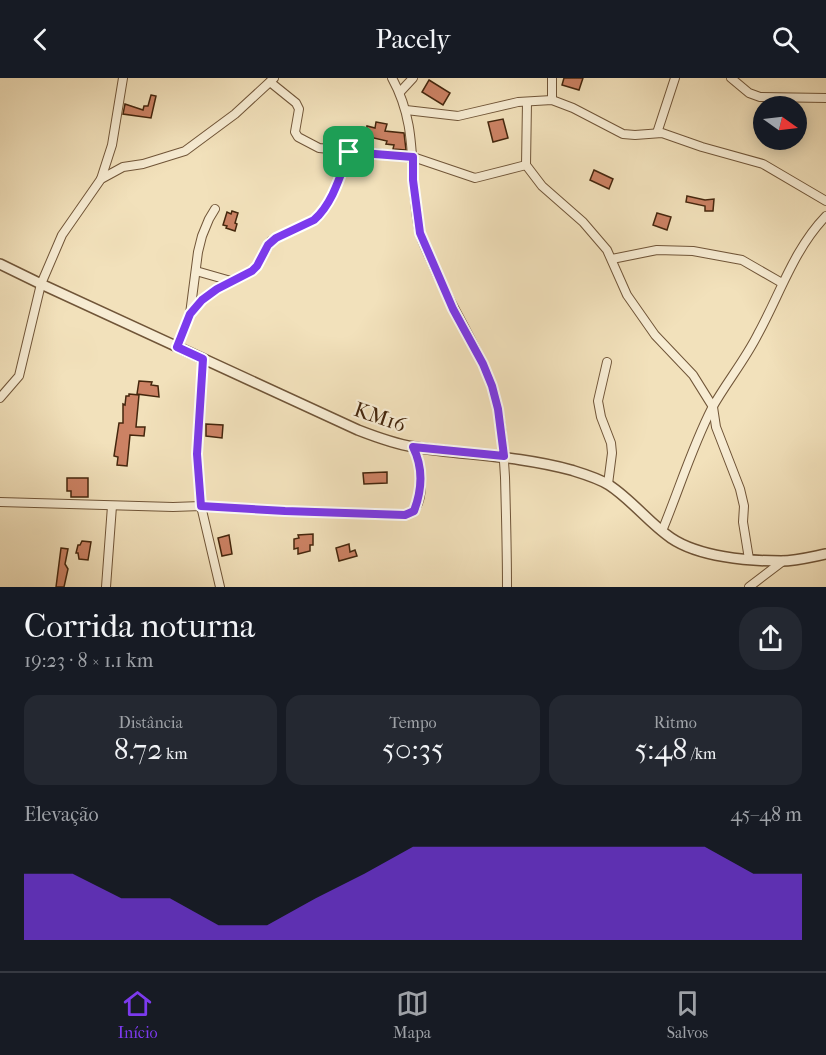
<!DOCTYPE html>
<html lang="pt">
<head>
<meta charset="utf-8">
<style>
  :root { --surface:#171b24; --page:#242831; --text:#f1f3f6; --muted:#9ea1a6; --line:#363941; --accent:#7c3aed }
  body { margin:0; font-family:"IM FELL French Canon",serif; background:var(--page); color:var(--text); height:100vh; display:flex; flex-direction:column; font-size:22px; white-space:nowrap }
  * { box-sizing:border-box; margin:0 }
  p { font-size:20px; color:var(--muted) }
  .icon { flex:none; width:33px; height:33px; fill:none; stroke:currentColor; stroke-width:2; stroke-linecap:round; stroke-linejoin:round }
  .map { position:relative; height:509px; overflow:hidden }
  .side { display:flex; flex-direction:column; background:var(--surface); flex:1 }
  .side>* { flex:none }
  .needle { width:39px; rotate:104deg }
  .controls { position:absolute; left:753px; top:18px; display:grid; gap:12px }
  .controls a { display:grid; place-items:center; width:54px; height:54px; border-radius:50%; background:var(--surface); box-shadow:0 3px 15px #0003; font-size:30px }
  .pin { position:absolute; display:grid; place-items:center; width:51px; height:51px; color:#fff; margin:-26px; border-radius:12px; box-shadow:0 3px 9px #0006 }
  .round { display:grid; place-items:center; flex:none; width:63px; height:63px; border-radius:24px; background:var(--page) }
  .summary { display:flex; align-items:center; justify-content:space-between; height:102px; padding:0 24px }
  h1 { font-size:33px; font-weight:600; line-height:45px }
  .metrics { display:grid; grid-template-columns:repeat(3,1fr); gap:9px; height:102px; padding:6px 24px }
  .metrics div { display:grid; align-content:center; border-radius:15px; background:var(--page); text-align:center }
  .metrics b { font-size:30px; font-weight:600 }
  .metrics small { font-size:16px; font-weight:400 }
  .metrics p { font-size:16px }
  .chart { height:168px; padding:12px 24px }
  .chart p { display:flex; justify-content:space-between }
  .chart svg { width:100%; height:108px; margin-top:6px; fill:var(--accent); opacity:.7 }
  header { display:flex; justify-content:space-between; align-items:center; height:78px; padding:0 24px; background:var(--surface); font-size:27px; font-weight:600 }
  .menu { display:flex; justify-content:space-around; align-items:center; height:84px; border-top:2px solid var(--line); background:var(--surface); font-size:16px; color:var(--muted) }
  .menu a { display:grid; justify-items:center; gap:3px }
  .menu .current { color:var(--accent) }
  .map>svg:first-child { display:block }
</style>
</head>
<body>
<header><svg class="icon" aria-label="back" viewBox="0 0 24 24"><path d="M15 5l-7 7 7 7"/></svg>Pacely<svg class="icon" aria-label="search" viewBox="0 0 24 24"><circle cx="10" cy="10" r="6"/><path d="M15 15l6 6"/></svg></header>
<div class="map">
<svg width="826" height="509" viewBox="0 0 826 509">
  <rect width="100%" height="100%" fill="#f2e1bb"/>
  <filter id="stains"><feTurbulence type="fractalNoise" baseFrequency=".00333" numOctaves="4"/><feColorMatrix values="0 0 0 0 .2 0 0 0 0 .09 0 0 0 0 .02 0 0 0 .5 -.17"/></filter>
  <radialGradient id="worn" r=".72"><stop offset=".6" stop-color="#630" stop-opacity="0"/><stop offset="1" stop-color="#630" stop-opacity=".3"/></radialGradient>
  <!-- building -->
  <g fill="#cc8264" stroke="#44260d" stroke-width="1.5">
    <polygon points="564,0 583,0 579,12 562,7"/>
    <polygon points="429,2 450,15 443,27 422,14"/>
    <polygon points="151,17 156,18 151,40 123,36 125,26 143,32 144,28 148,28"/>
    <polygon points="503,41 508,60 493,64 488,44"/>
    <polygon points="376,44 387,46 385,53 404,55 406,72 393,71 394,67 386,66 387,63 365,58 367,48 375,50"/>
    <polygon points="594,92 613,101 609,111 590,102"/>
    <polygon points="687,118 705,122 714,121 713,133 705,133 705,128 686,124"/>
    <polygon points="232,133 238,135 235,145 237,146 235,153 226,150 227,148 223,147 227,134 231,136"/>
    <polygon points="657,135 671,139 667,152 653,147"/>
    <polygon points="139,303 152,304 151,307 158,308 159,319 137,316"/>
    <polygon points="129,316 139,317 136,349 145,349 144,358 130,357 127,388 117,387 118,379 114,378 119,345 123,345 123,326 125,327 126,318 129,318"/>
    <polygon points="206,346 223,347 222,360 206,358"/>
    <polygon points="387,394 387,405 364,406 363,395"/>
    <polygon points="67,400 88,400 88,419 71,419 71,413 67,413"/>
    <polygon points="313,456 313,467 310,467 310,473 298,476 298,470 294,471 294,461 299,460 298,457"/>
    <polygon points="229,457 232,476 222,478 218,460"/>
    <polygon points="82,463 91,464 88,482 79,481 78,475 76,475 78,467 80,467"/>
    <polygon points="349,466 350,474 355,472 357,478 339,483 336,470"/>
    <polygon points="61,470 68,471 65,486 68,491 64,509 56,509"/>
  </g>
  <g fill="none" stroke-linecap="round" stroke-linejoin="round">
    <defs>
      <g id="minor">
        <path d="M392,0c29,52 15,101 28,156 4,13 11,25 16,38 17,37 43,77 56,115 10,29 11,60 13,90 1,37 2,73 2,110"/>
        <polyline points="731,0 749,15 760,19 826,20"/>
        <polyline points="270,4 296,25 299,31 295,54 298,59 319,70 413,79 475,100 526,87"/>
        <polyline points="400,14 413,0"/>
        <polyline points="552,22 552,0"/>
        <polyline points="527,24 526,87 542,108 583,144 607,172 627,217 655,257 693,297 713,329 716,349 740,411 744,428 743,444 749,481"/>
        <polyline points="406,32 458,38 518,24 552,22 573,30 623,56 635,57 662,55 702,69 763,86 826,123"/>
        <polyline points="657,55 675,0"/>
        <polyline points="101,101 112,67 123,0"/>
        <polyline points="612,181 657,172 693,173 742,182 782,205"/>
        <polyline points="196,193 231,203"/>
        <path d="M190,236l12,-14 15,-11 35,-18 5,-5 14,-25 43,-21c19,-17 26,-44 35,-68"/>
        <polyline points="177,269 190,236 198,174 202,158 209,141 215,131"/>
        <polyline points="203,281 197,376 201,428 220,509"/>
        <polyline points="607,284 598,323 601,339 611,365 612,375 608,406"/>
        <polyline points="0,320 19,298 41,206 62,157 101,101 123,89 143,86 185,73 235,36 274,0"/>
        <path d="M0,424l173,5 28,-1 84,5 121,4c1,0 7,-4 8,-5 12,-14 6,-48 -1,-63"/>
        <path d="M662,453c17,-41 30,-84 50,-123 14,-25 33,-48 46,-74 22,-40 36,-85 68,-118"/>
        <polyline points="106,509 112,428"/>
        <polyline points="749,509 783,483"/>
      </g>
      <path id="tertiary" d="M0,186l41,20 317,146c18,7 37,14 56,17 53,8 106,9 157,23 13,4 27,8 38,15 23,15 40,38 62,53 28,19 77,23 110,23 15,0 30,-4 45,-7"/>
    </defs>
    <!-- minor casing -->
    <use href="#minor" stroke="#705538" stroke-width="10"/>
    <!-- tertiary casing -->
    <use href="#tertiary" stroke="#705538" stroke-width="12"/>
    <!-- minor -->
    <use href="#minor" stroke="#f7ecd3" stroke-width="8"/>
    <!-- tertiary -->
    <use href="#tertiary" stroke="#f7ecd3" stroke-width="9"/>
  </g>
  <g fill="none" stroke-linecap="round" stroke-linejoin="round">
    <defs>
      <path id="route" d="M349,74l64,5v23l7,53 33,76 30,55 9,22 6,23 6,47 -91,-9c10,20 9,43 1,64l-9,4 -120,-4 -84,-5 -4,-52 6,-95 -26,-12 13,-33 12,-14 15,-11 35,-18 5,-5 11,-21 8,-7 38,-18c19,-17 26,-44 35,-68z"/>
    </defs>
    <!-- route casing -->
    <use href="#route" stroke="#fff" stroke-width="12"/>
    <!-- route -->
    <use href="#route" stroke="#7c3aed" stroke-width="8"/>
  </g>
  <g text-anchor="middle" stroke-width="4.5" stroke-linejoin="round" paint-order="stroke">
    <!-- street labels -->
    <g font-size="21" fill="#44260d" stroke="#f7ecd3">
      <text transform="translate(380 339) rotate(19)" y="7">KM16</text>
    </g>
  </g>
  <rect width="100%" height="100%" filter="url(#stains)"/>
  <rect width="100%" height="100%" fill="url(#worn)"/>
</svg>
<div class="controls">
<a><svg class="needle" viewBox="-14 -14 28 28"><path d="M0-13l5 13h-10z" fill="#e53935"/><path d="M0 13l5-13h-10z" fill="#9ea1a6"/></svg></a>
</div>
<div class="pin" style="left:349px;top:74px;background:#1e9e55"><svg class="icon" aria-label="arrive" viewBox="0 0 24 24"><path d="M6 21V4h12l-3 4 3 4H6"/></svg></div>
</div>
<section class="side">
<div class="summary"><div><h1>Corrida noturna</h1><p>19:23 · 8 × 1.1 km</p></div><a class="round"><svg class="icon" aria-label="share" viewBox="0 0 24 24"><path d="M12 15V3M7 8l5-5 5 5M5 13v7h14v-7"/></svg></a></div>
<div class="metrics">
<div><p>Distância</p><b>8.72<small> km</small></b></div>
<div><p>Tempo</p><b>50:35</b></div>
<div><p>Ritmo</p><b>5:48<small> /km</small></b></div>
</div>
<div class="chart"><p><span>Elevação</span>45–48 m</p>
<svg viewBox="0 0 160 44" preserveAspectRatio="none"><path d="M0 44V17L10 17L20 27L30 27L40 38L50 38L60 27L70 17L80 6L90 6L100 6L110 6L120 6L130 6L140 6L150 17L160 17V44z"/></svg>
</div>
</section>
<nav class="menu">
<a class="current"><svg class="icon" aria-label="home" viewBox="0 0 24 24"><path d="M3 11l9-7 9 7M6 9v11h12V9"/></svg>Início</a>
<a><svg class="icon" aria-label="map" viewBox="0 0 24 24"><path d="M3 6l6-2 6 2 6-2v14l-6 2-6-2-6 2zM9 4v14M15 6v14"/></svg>Mapa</a>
<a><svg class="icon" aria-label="saved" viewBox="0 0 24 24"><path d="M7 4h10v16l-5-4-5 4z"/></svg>Salvos</a>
</nav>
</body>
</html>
